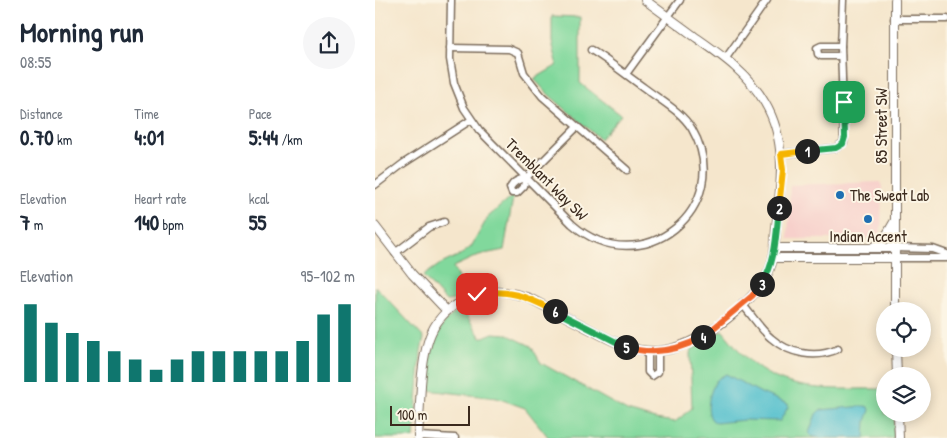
<!DOCTYPE html>
<html lang="en">
<head>
<meta charset="utf-8">
<style>
  :root { --surface:#fff; --page:#f6f6f7; --text:#1f2937; --muted:#747a83; --accent:#0f766e }
  body { margin:0; font-family:"Patrick Hand",sans-serif; background:var(--page); color:var(--text); height:100vh; display:flex; flex-direction:column; font-size:19px; white-space:nowrap }
  * { box-sizing:border-box; margin:0 }
  p { font-size:16px; color:var(--muted) }
  .icon { flex:none; width:28px; height:28px; fill:none; stroke:currentColor; stroke-width:2; stroke-linecap:round; stroke-linejoin:round }
  .map { position:relative; flex:1; overflow:hidden }
  .sheet { display:flex; flex-direction:column; background:var(--surface); width:375px }
  .sheet>* { flex:none }
  .buttons { position:absolute; left:501px; top:302px; display:grid; gap:10px }
  .buttons a { display:grid; place-items:center; width:55px; height:55px; border-radius:50%; background:var(--surface); box-shadow:0 2px 12px #0003; font-size:25px }
  .scale { position:absolute; left:15px; bottom:12px; width:80px; box-sizing:border-box; padding-left:5px; border:2px solid #3b2a1e; border-top:0; font-size:14px; line-height:18px; white-space:nowrap; color:#3b2a1e; -webkit-text-stroke:4px #fcf5e5; paint-order:stroke }
  .pin { position:absolute; display:grid; place-items:center; width:42px; height:42px; color:#fff; margin:-21px; border-radius:10px; box-shadow:0 2px 8px #0006 }
  .km { position:absolute; width:25px; height:25px; margin:-12px; border-radius:50%; background:#222; color:#fff; font-size:14px; line-height:25px; text-align:center }
  .round { display:grid; place-items:center; flex:none; width:52px; height:52px; border-radius:26px; background:var(--page) }
  .overview { display:flex; align-items:center; justify-content:space-between; height:85px; padding:0 20px }
  h1 { font-size:28px; font-weight:800; line-height:38px }
  .metrics { display:grid; grid-template-columns:repeat(3,1fr); gap:8px; height:85px; padding:5px 20px }
  .metrics div { display:grid; align-content:center }
  .metrics b { font-size:21px; font-weight:800 }
  .metrics small { font-size:14px; font-weight:400 }
  .metrics p { font-size:14px }
  .chart { height:140px; padding:10px 20px }
  .chart p { display:flex; justify-content:space-between }
  .chart svg { width:100%; height:90px; margin-top:5px; stroke:var(--accent); stroke-width:6 }
  main { display:flex; flex:1; min-height:0 }
  .map>svg:first-child { display:block }
</style>
</head>
<body>
<main>
<section class="sheet">
<div class="overview"><div><h1>Morning run</h1><p>08:55</p></div><a class="round"><svg class="icon" aria-label="share" viewBox="0 0 24 24"><path d="M12 15V3M7 8l5-5 5 5M5 13v7h14v-7"/></svg></a></div>
<div class="metrics">
<div><p>Distance</p><b>0.70<small> km</small></b></div>
<div><p>Time</p><b>4:01</b></div>
<div><p>Pace</p><b>5:44<small> /km</small></b></div>
</div>
<div class="metrics">
<div><p>Elevation</p><b>7<small> m</small></b></div>
<div><p>Heart rate</p><b>140<small> bpm</small></b></div>
<div><p>kcal</p><b>55</b></div>
</div>
<div class="chart"><p><span>Elevation</span>95–102 m</p>
<svg viewBox="0 0 160 44" preserveAspectRatio="none"><path d="M5 44V6M15 44V15M25 44V20M35 44V24M45 44V29M55 44V33M65 44V38M75 44V33M85 44V29M95 44V29M105 44V29M115 44V29M125 44V29M135 44V24M145 44V11M155 44V6"/></svg>
</div>
</section>
<div class="map">
<svg width="572" height="438" viewBox="0 0 572 438">
  <rect width="100%" height="100%" fill="#fcf5e5"/>
  <filter id="ink" filterUnits="userSpaceOnUse"><feTurbulence type="fractalNoise" baseFrequency=".02" numOctaves="2"/><feDisplacementMap in="SourceGraphic" scale="10" xChannelSelector="R" yChannelSelector="G"/><feConvolveMatrix kernelMatrix="1 2 1 2 8 2 1 2 1" color-interpolation-filters="sRGB"/></filter>
  <filter id="wash" filterUnits="userSpaceOnUse"><feTurbulence type="fractalNoise" baseFrequency=".0096" numOctaves="4" result="noise"/><feDisplacementMap in="SourceGraphic" scale="20" xChannelSelector="R" yChannelSelector="G"/><feGaussianBlur stdDeviation="1.12" result="paint"/><feColorMatrix in="noise" values="0 0 0 0 0 0 0 0 0 0 0 0 0 0 0 0 0 1.4 0 .05"/><feComposite in="paint" operator="in"/></filter>
  <g filter="url(#wash)">
    <rect width="100%" height="100%" fill="#f5e6cc"/>
    <!-- built -->
    <polygon fill="#f7d0cb" points="505,182 507,187 506,230 504,234 491,239 413,239 415,185"/>
    <!-- green -->
    <g fill="#81d89c" stroke="#5e815d">
      <polygon points="177,16 205,17 205,83 246,115 225,139 173,94 159,79 181,66 182,62 177,42"/>
      <polygon points="136,197 138,198 129,250 104,255 78,267 90,294 79,300 71,301 48,276 64,265 87,254 96,247 113,217"/>
      <polygon points="0,286 49,338 46,351 39,438 0,438"/>
      <path d="M87,308l19,30 12,-5 13,1 25,12 10,17 86,48 28,8 20,3 17,-14 -2,-55 2,-4 13,-6 17,-13c10,12 19,24 31,34 38,31 86,24 132,25v25h9v24h-345l-24,-30 -28,-10 -70,-8c2,-32 4,-64 35,-82z"/>
    </g>
    <!-- water -->
    <g fill="#53c0cd" stroke="#477576">
      <path d="M351,374l35,19 27,11v3l-8,14 -36,-1 -28,3c-13,-6 -7,-31 0,-42 2,-3 7,-5 10,-7z"/>
      <polygon points="490,406 494,407 495,410 491,421 490,438 444,438 436,436 434,433 441,414 445,410"/>
    </g>
  </g>
  <g filter="url(#ink)">
    <g fill="none" stroke-linecap="round" stroke-linejoin="round">
      <defs>
        <g id="minor">
          <path d="M76,0l-1,59 4,24 10,25 15,22 93,94c69,61 165,-17 120,-95 -11,-18 -32,-29 -49,-42 -17,-12 -34,-26 -52,-37"/>
          <polyline points="519,19 572,19"/>
          <polyline points="466,46 446,46 442,48 443,54 446,56 466,56"/>
          <polyline points="75,48 134,49 143,53 149,73 167,96 252,170"/>
          <polyline points="351,58 392,0"/>
          <polyline points="251,74 305,0"/>
          <polyline points="406,154 461,148 469,142 466,46 468,0"/>
          <polyline points="151,178 202,127"/>
          <path d="M151,178l-2,8 -7,7h-5l-2,-5c3,-6 9,-9 16,-10z"/>
          <polyline points="0,185 29,163 96,120"/>
          <polyline points="519,248 558,249 572,254"/>
          <polyline points="20,253 54,227 69,222"/>
          <polyline points="519,258 572,258"/>
          <path d="M367,304c10,11 18,25 29,34 18,16 45,21 67,11"/>
          <polyline points="273,351 273,372 277,376 283,372 283,351"/>
          <polyline points="43,436 80,438"/>
        </g>
        <g id="tertiary">
          <polyline points="520,0 520,311"/>
          <polyline points="0,226 37,274 72,311"/>
          <polyline points="498,247 508,241 519,222"/>
          <polyline points="400,248 519,248"/>
          <polyline points="398,258 519,258"/>
          <polyline points="521,349 522,376"/>
          <polyline points="523,414 524,438"/>
          <path d="M43,438c1,-18 2,-36 3,-53 3,-39 8,-71 49,-88 19,-8 40,-6 59,1 17,9 34,17 51,26 25,13 48,28 77,27 37,-1 96,-46 111,-78 7,-14 7,-30 8,-45 5,-43 12,-86 -11,-125 -17,-30 -44,-48 -71,-67 -16,-12 -33,-24 -49,-36"/>
        </g>
      </defs>
      <!-- minor casing -->
      <use href="#minor" stroke="#7c6c5b" stroke-width="9"/>
      <!-- tertiary casing -->
      <use href="#tertiary" stroke="#7c6c5b" stroke-width="10"/>
      <!-- minor -->
      <use href="#minor" stroke="#fff" stroke-width="6"/>
      <!-- tertiary -->
      <use href="#tertiary" stroke="#fff" stroke-width="8"/>
    </g>
  </g>
  <g fill="none" stroke-linecap="round" stroke-linejoin="round" filter="url(#ink)">
    <defs>
      <polyline id="split-1" points="432,151 461,148 468,144 470,137 469,102"/>
      <polyline id="split-2" points="404,208 408,170 406,154 432,151"/>
      <path id="split-3" d="M387,284c14,-22 14,-50 17,-76"/>
      <polyline id="split-4" points="328,337 377,296 387,284"/>
      <path id="split-5" d="M251,347c27,9 53,3 77,-10"/>
      <polyline id="split-6" points="180,311 251,347"/>
      <path id="split-7" d="M102,294c32,-6 50,3 78,17"/>
    </defs>
    <!-- split-1 casing -->
    <use href="#split-1" stroke="#fff" stroke-width="10"/>
    <!-- split-2 casing -->
    <use href="#split-2" stroke="#fff" stroke-width="10"/>
    <!-- split-3 casing -->
    <use href="#split-3" stroke="#fff" stroke-width="10"/>
    <!-- split-4 casing -->
    <use href="#split-4" stroke="#fff" stroke-width="10"/>
    <!-- split-5 casing -->
    <use href="#split-5" stroke="#fff" stroke-width="10"/>
    <!-- split-6 casing -->
    <use href="#split-6" stroke="#fff" stroke-width="10"/>
    <!-- split-7 casing -->
    <use href="#split-7" stroke="#fff" stroke-width="10"/>
    <!-- split-1 -->
    <use href="#split-1" stroke="#22a559" stroke-width="6"/>
    <!-- split-2 -->
    <use href="#split-2" stroke="#f5b400" stroke-width="6"/>
    <!-- split-3 -->
    <use href="#split-3" stroke="#22a559" stroke-width="6"/>
    <!-- split-4 -->
    <use href="#split-4" stroke="#f0652b" stroke-width="6"/>
    <!-- split-5 -->
    <use href="#split-5" stroke="#f0652b" stroke-width="6"/>
    <!-- split-6 -->
    <use href="#split-6" stroke="#22a559" stroke-width="6"/>
    <!-- split-7 -->
    <use href="#split-7" stroke="#f5b400" stroke-width="6"/>
  </g>
  <!-- markers -->
  <g fill="#1f6fb2" stroke="#fcf5e5" stroke-width="2">
    <circle cx="465" cy="195" r="5"/>
    <circle cx="493" cy="219" r="5"/>
  </g>
  <g text-anchor="middle" stroke-width="4" stroke-linejoin="round" paint-order="stroke">
    <!-- street labels -->
    <g font-size="16" fill="#3b2a1e" stroke="#fcf5e5">
      <text transform="translate(506 126) rotate(-90)" y="6">85 Street SW</text>
      <text transform="translate(172 179) rotate(45)" y="6">Tremblant Way SW</text>
    </g>
    <!-- poi labels -->
    <g font-size="16" fill="#3b2a1e" stroke="#fcf5e5" text-anchor="start">
      <text x="475" y="201">The Sweat Lab</text>
      <text x="493" y="242" text-anchor="middle">Indian Accent</text>
    </g>
  </g>
</svg>
<div class="buttons">
<a><svg class="icon" aria-label="locate" viewBox="0 0 24 24"><circle cx="12" cy="12" r="6"/><path d="M12 2v4M12 18v4M2 12h4M18 12h4"/></svg></a>
<a><svg class="icon" aria-label="layers" viewBox="0 0 24 24"><path d="M12 4l9 5-9 5-9-5zM3 14l9 5 9-5"/></svg></a>
</div>
<div class="scale">100 m</div>
<div class="pin" style="left:469px;top:102px;background:#1e9e55"><svg class="icon" aria-label="arrive" viewBox="0 0 24 24"><path d="M6 21V4h12l-3 4 3 4H6"/></svg></div>
<div class="pin" style="left:102px;top:294px;background:#d93025"><svg class="icon" aria-label="check" viewBox="0 0 24 24"><path d="M5 12l5 5 9-10"/></svg></div>
<b class="km" style="left:432px;top:151px">1</b>
<b class="km" style="left:404px;top:208px">2</b>
<b class="km" style="left:387px;top:284px">3</b>
<b class="km" style="left:328px;top:337px">4</b>
<b class="km" style="left:251px;top:347px">5</b>
<b class="km" style="left:180px;top:311px">6</b>
</div>
</main>
</body>
</html>
